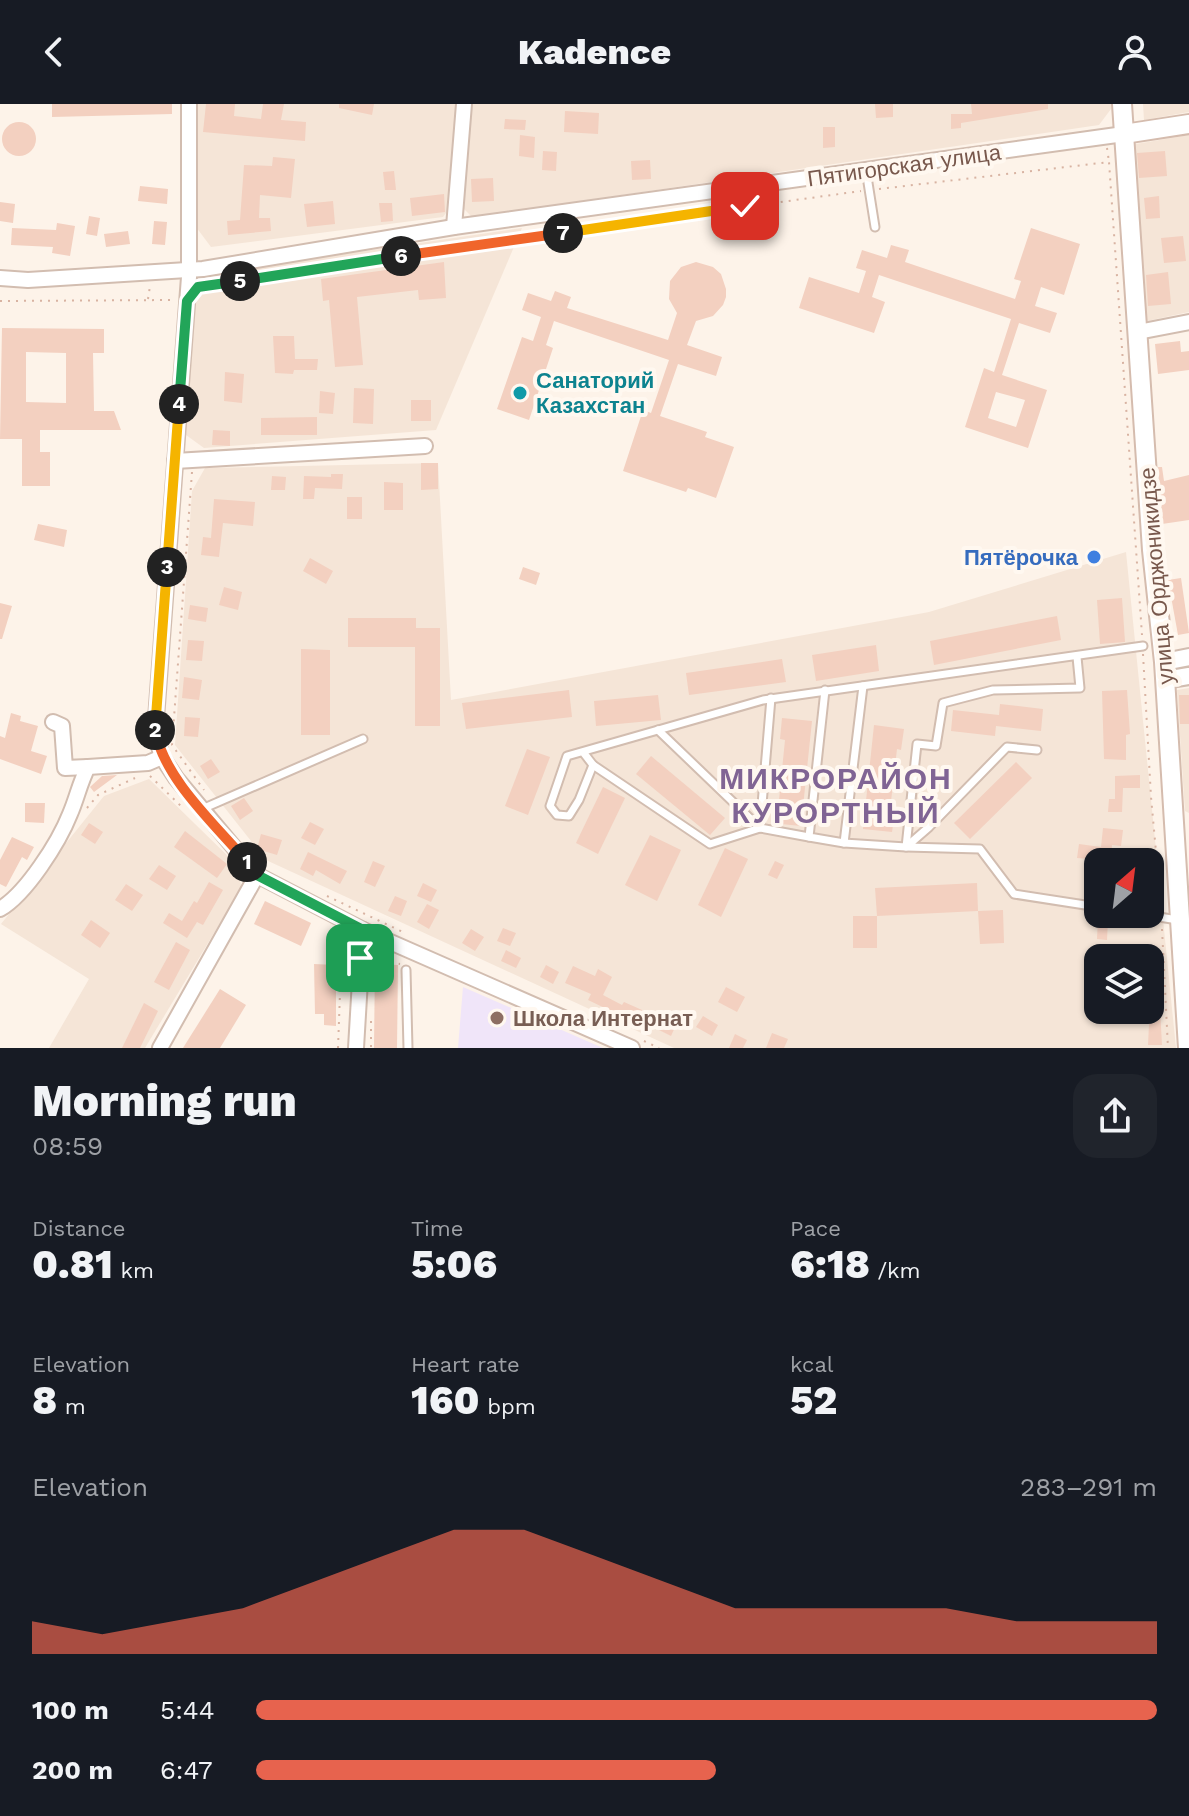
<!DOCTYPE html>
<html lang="en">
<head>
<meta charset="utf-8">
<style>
  :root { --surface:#171b24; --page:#20242c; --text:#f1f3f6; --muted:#9ea1a6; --accent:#e7634e }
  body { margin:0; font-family:"Work Sans",sans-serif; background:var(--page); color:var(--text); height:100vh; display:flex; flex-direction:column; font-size:30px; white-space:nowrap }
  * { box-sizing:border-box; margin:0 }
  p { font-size:26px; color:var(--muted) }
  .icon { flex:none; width:44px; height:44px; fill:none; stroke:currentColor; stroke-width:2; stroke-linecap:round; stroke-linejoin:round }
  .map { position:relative; height:944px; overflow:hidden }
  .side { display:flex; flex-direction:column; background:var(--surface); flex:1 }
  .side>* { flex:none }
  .needle { width:52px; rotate:28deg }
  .controls { position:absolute; left:1084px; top:744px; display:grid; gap:16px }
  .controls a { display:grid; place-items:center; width:80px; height:80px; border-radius:16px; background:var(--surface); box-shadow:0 2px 6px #0004; font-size:40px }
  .pin { position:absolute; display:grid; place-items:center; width:68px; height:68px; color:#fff; margin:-34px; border-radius:16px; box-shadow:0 4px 12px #0006 }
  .km { position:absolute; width:40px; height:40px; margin:-20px; border-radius:50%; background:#222; color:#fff; font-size:22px; line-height:40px; text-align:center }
  .round { display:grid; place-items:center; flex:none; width:84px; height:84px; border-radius:24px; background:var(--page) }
  .summary { display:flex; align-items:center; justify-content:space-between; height:136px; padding:0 32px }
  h1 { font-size:44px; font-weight:800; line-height:60px }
  .metrics { display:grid; grid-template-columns:repeat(3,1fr); gap:12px; height:136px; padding:8px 32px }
  .metrics div { display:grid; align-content:center }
  .metrics b { font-size:40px; font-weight:800 }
  .metrics small { font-size:22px; font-weight:400 }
  .metrics p { font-size:22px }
  .chart { height:224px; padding:16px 32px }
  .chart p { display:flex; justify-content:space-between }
  .chart svg { width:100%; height:144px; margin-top:8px; fill:var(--accent); opacity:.7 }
  ul { padding:0 32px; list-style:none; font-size:26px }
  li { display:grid; grid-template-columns:128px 96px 1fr; align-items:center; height:60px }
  li i { height:20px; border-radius:10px; background:var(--accent) }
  header { display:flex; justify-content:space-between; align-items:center; height:104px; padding:0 32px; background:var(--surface); font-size:36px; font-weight:800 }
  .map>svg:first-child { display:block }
</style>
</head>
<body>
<header><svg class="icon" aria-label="back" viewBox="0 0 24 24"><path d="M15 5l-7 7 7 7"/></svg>Kadence<svg class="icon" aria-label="person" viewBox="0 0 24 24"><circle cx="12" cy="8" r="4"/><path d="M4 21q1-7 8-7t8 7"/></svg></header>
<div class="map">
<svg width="1189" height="944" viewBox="0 0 1189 944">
  <rect width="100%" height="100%" fill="#fdf3e9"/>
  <!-- residential -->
  <g fill="#f5e5d7" fill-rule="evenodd">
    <polygon points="196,0 457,0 451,102 443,113 211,143 196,123"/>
    <polygon points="470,0 1111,0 1111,5 1099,21 472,113 462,103"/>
    <polygon points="1143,0 1189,0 1189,8 1144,16"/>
    <polygon points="1189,31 1189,208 1147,217 1130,41"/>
    <polygon points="522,124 436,326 204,344 186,331 193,196 215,169"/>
    <path d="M438,359l13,237 478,-88 197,-60 50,496h-502l-408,-188 -91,-115 17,-254 13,-23zM1098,758h52v52h-52zM1098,854h52v52h-52z"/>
    <polygon points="1189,584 1189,709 1185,707 1177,586"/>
    <polygon points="149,675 239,763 241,784 145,944 49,944 89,875 1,820 104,692"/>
  </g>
  <!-- education -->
  <polygon fill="#f0e5f9" points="463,883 603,944 458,944"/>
  <!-- building -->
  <g fill="#f3d0c0" fill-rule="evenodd">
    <polygon points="52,0 172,0 172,10 52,13"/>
    <polygon points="206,0 235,0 234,12 261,15 263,0 284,0 281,16 306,18 305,37 203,28"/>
    <polygon points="339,0 374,0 372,11 339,4"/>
    <polygon points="875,0 893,0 893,13 876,14"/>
    <polygon points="971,0 1048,0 1048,5 961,19 961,24 951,25 951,10 972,10"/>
    <polygon points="565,7 599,9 598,30 564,28"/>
    <polygon points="505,15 526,16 525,26 504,25"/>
    <circle cx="19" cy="35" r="17"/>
    <polygon points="823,23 835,23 835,43 823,44"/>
    <polygon points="520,31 535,33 534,54 519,52"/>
    <polygon points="543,47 557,48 556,67 542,66"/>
    <polygon points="1165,47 1167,72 1139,74 1137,49"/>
    <polygon points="273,53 295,55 291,94 260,91 259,114 270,114 271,127 228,131 227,117 240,116 244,61 272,62"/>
    <polygon points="650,56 651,75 632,76 631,57"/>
    <polygon points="394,67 396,86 385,86 383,68"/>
    <polygon points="493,74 494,97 472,98 471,75"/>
    <polygon points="140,82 168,85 167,100 138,97"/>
    <polygon points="444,90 445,108 412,112 410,94"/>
    <polygon points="1159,92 1160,114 1146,115 1144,94"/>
    <polygon points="333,97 335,120 307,123 304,100"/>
    <polygon points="0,98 15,100 13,119 0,117"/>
    <polygon points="379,99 392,99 393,117 381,118"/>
    <polygon points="89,112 100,114 97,132 86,130"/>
    <polygon points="154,117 167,118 165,141 152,140"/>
    <polygon points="57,119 75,122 70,152 52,149 53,143 11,141 12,124 56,126"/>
    <path d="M1031,124l49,16 -16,51 -23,-8 -6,19 22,7 -7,20 -31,-10 -17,52 45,15 -19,58 -63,-21 19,-59 10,4 17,-53 -132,-44 -7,22 13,5 -11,31 -75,-25 10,-31 50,16 7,-22 -10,-3 6,-18 25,8 4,-13 18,5 -4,12 110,37 6,-18 -7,-2zM996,288l29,8 -9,27 -28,-9z"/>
    <polygon points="128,127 130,140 106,143 104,130"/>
    <polygon points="1183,132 1186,157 1164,159 1161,134"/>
    <polygon points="444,158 446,194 419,196 418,186 357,193 363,261 335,263 329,196 323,197 321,175"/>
    <polygon points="696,158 713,163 721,170 726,185 726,193 723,201 713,212 696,217 687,241 722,253 716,272 678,260 660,312 707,328 705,333 734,343 716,394 688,384 686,388 623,367 643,306 651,309 669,256 554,217 546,241 553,244 529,316 497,305 522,233 533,237 541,213 522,206 528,189 551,197 555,187 571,193 567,204 668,236 677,209 669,195 670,177 681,163"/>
    <polygon points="1168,168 1171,200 1148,202 1146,171"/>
    <path d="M2,224l102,1v24h-11l1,58h20l7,19h-81v22h10v34h-28v-47h-22zM26,248l40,1v50l-40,-1z"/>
    <polygon points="273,232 294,232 295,255 318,255 317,266 294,266 293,270 275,269"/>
    <polygon points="1180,237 1181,248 1189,247 1189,266 1158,270 1155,240"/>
    <polygon points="225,268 244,270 242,299 224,297"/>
    <polygon points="354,284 374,285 373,320 353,319"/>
    <polygon points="320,287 335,289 333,310 319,309"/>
    <rect x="411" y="296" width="20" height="21"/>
    <polygon points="317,313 317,331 261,331 261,314"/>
    <polygon points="213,326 230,327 230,342 212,341"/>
    <polygon points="421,359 438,359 438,385 421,386"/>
    <polygon points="1158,363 1162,363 1164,377 1189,371 1189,416 1162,420"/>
    <polygon points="331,370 343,370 342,385 315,384 314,395 303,395 304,372 331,373"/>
    <polygon points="272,372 286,373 285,386 271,386"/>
    <polygon points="384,378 403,379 403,406 384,406"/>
    <rect x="347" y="393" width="15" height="22"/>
    <polygon points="214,395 255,398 253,422 223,419 219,453 201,451 203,433 211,434"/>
    <polygon points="38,420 67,426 64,443 34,436"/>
    <polygon points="310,454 333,467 326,480 303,467"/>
    <polygon points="523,463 540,469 536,481 519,475"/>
    <polygon points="1181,474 1189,529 1178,531 1168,476"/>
    <polygon points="224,483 242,488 238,506 219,501"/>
    <polygon points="1122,494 1125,538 1100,540 1097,496"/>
    <polygon points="0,499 12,502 2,535 0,535"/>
    <polygon points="190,501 208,504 206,518 188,515"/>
    <polygon points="1057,512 1061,536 934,561 930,537"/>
    <polygon points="348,514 416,514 416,524 440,524 440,622 415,622 415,543 348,543"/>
    <polygon points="188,536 204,537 202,557 186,556"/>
    <polygon points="876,541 879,567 816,577 812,551"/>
    <polygon points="301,545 330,546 330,631 301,631"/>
    <polygon points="782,555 786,578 689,591 686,569"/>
    <polygon points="184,573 202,576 199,596 182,594"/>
    <polygon points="569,586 572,613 466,625 462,599"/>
    <polygon points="1127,586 1130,630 1126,631 1126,656 1104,655 1102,587"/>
    <polygon points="658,591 661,616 596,622 594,597"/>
    <polygon points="1179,591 1189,591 1189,620 1180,620"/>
    <polygon points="1000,600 1043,605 1041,627 996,622 995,632 951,627 953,606 999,611"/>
    <polygon points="11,609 21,612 20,617 38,622 31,647 47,652 41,670 0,655 0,632 5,634"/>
    <polygon points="185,613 200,614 198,633 184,632"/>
    <polygon points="782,614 812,617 801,722 771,719 774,696 779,696 785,636 780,635"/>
    <polygon points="874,621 904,625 901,646 897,645 890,706 895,707 892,728 863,725"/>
    <polygon points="527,645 550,653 528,711 505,702"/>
    <polygon points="651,652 725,714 710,731 636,670"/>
    <polygon points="211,655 220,668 208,675 200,662"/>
    <polygon points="1016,658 1032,674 970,735 954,719"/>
    <polygon points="117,671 94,688 90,683 102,672"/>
    <polygon points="1140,671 1140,684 1123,684 1122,708 1108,708 1109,695 1115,695 1115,672"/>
    <polygon points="603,683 625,694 598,750 576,739"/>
    <polygon points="244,694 253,707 240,716 231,702"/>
    <polygon points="25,699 45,699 44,719 25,718"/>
    <polygon points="310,718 324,725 315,741 301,734"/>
    <polygon points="89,719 103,728 95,740 81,731"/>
    <polygon points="1103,724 1123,726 1121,742 1112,741 1111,757 1077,754 1079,740 1101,743"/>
    <polygon points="185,727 227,760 217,774 174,743"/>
    <polygon points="261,730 282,736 277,751 257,745"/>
    <polygon points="650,731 681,746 657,797 625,781"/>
    <polygon points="12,733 34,743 27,756 22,753 6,783 0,780 0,756"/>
    <polygon points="725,744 748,755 721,813 698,801"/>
    <polygon points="308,748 347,767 340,780 316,766 313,772 300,765"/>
    <polygon points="373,757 385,762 375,783 364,778"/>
    <polygon points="775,757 784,761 777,775 768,771"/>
    <polygon points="159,761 176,772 167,786 149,775"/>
    <polygon points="209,778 223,786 203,821 197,818 187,834 163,819 169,809 182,817 194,797 197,799"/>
    <polygon points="423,779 437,786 431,798 417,792"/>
    <polygon points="977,779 978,807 877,812 875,784"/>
    <polygon points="126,780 143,791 132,807 115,796"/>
    <polygon points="395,792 407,797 401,812 388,807"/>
    <polygon points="265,797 311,819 301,842 254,820"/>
    <polygon points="427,800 439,806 429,825 417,818"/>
    <polygon points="1003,806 1004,839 980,840 978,807"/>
    <rect x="853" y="812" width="24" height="32"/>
    <polygon points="1098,815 1108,816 1107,836 1097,835"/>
    <polygon points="91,816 110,829 100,844 81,831"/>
    <polygon points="503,824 516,829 510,842 497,837"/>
    <polygon points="471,825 484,833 475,847 462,839"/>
    <polygon points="176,838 190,846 169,886 154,878"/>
    <polygon points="506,846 521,854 516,864 501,857"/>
    <polygon points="314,860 336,861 336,922 324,921 324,910 315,910"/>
    <polygon points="375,860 398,861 397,944 374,944"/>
    <polygon points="546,861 559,868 553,880 540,873"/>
    <polygon points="573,862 595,872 598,865 612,873 603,891 622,901 624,898 642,906 636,919 588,896 591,890 565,879"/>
    <polygon points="726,883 745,893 737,908 718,898"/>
    <polygon points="220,885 246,901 220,944 183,944"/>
    <polygon points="144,899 158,907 140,944 122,944"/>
    <polygon points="1150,904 1160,904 1162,941 1148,941 1149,920 1130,920 1130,906 1150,906"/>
    <polygon points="703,912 718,921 712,932 696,923"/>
    <polygon points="660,913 676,921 671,932 655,924"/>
    <polygon points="772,929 788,935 784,944 766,944"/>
    <polygon points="735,930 747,936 743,944 729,944"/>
  </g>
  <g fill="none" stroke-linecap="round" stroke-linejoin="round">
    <defs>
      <g id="service">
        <polyline points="866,66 875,123"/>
        <polyline points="863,582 844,739 906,743 917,640 936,642 943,599 993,586 1080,584 1077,553"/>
        <polyline points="825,586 809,733 844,739"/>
        <polyline points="771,594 760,724 809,733"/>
        <polyline points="1037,646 1007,643 929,723 906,743 980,745 1014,790 1098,803"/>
        <polyline points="583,648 593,661 579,696 569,712 557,711 550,702 567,652 763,596 1143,542"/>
        <polyline points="593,661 710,740 760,724 658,626"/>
        <polyline points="202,705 363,635"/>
        <polyline points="1140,810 1178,816"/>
        <polyline points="406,866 408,944"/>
      </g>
      <g id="minor">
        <polyline points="189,0 189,173 155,628 162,653 176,674 257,771 363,826 632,944"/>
        <polyline points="454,123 464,0"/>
        <polyline points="0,174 28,176 203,165 454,123 1124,30"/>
        <polyline points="1138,228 1189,218"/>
        <polyline points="175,357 425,342"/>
        <polyline points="53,618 62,622 65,664 88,663"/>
        <path d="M0,805c26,-15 59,-67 70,-95 7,-16 10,-32 18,-47l60,-4 14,-6"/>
        <polyline points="160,944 257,771"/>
        <polyline points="356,944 363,826"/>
      </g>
      <g id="tertiary">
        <polyline points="1164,558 1189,553"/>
        <polyline points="1165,576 1189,572"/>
      </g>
      <g id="secondary">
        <polyline points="1122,0 1152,446 1164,558 1188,944"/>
        <polyline points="1124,30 1189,20"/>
      </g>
    </defs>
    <!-- service casing -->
    <use href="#service" stroke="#d2bdb0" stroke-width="11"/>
    <!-- minor casing -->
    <use href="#minor" stroke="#d2bdb0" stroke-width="18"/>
    <!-- tertiary casing -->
    <use href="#tertiary" stroke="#d2bdb0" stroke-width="20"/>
    <!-- secondary casing -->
    <use href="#secondary" stroke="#d5bcae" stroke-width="22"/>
    <!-- path -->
    <g stroke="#d8b3a2" stroke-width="2" stroke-dasharray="2 6" stroke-linecap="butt">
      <polyline points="1107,44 1109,58"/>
      <polyline points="879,85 1109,58 1142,531"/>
      <polyline points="203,183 453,143 861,87"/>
      <polyline points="148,195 150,182"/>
      <polyline points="0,197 175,196"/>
      <polyline points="192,368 172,641 204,686"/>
      <polyline points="1143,550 1151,693 1161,802"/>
      <polyline points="150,672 183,704"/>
      <polyline points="87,704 98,691 135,674"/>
      <polyline points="327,792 405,829"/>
      <polyline points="1162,825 1168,944"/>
      <polyline points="375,856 400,860"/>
      <polyline points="371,917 371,944"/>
      <polyline points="644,937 659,944"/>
      <polyline points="338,944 341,862 348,833"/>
    </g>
    <!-- service -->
    <use href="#service" stroke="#fff" stroke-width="7"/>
    <!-- minor -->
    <use href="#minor" stroke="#fff" stroke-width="14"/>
    <!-- tertiary -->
    <use href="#tertiary" stroke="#fff" stroke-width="16"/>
    <!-- secondary -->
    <use href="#secondary" stroke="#fff" stroke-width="18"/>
  </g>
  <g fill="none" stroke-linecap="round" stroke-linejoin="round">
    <defs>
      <polyline id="split-1" points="247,758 257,771 363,826 360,854"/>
      <path id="split-2" d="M155,626c9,49 60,94 92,132"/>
      <polyline id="split-3" points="155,626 167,463"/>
      <polyline id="split-4" points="167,463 179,300"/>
      <polyline id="split-5" points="179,300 187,197 198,183 240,177"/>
      <polyline id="split-6" points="240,177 401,152"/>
      <polyline id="split-7" points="401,152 563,129"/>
      <polyline id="split-8" points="563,129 745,102"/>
    </defs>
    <!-- split-1 casing -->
    <use href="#split-1" stroke="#fff" stroke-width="16"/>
    <!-- split-2 casing -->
    <use href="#split-2" stroke="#fff" stroke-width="16"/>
    <!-- split-3 casing -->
    <use href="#split-3" stroke="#fff" stroke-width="16"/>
    <!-- split-4 casing -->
    <use href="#split-4" stroke="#fff" stroke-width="16"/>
    <!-- split-5 casing -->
    <use href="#split-5" stroke="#fff" stroke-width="16"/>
    <!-- split-6 casing -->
    <use href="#split-6" stroke="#fff" stroke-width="16"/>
    <!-- split-7 casing -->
    <use href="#split-7" stroke="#fff" stroke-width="16"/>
    <!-- split-8 casing -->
    <use href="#split-8" stroke="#fff" stroke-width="16"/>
    <!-- split-1 -->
    <use href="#split-1" stroke="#22a559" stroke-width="10"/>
    <!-- split-2 -->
    <use href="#split-2" stroke="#f0652b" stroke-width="10"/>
    <!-- split-3 -->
    <use href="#split-3" stroke="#f5b400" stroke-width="10"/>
    <!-- split-4 -->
    <use href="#split-4" stroke="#f5b400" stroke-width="10"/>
    <!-- split-5 -->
    <use href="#split-5" stroke="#22a559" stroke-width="10"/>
    <!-- split-6 -->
    <use href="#split-6" stroke="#22a559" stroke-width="10"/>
    <!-- split-7 -->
    <use href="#split-7" stroke="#f0652b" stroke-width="10"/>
    <!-- split-8 -->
    <use href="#split-8" stroke="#f5b400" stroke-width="10"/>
  </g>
  <!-- markers -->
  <circle fill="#0f9aa8" stroke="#fff8f0" stroke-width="3" cx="520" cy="289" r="8"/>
  <circle fill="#3f7fe0" stroke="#fff8f0" stroke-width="3" cx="1094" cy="453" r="8"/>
  <circle fill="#8d6e63" stroke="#fff8f0" stroke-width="3" cx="497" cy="914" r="8"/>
  <g text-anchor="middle" stroke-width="8" stroke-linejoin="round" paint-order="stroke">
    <!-- street labels -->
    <g font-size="22" fill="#78584c" stroke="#fff8f0">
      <text transform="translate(904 61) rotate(-8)" y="8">Пятигорская улица</text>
      <text transform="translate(1156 472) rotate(-95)" y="8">улица Орджоникидзе</text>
    </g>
    <!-- culture labels -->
    <g font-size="22" font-weight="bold" fill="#0d838f" stroke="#fff8f0" text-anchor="start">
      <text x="536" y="284">Санаторий<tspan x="536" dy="25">Казахстан</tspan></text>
    </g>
    <!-- shop labels -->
    <g font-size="22" font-weight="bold" fill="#366cbe" stroke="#fff8f0" text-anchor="end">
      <text x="1078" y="461">Пятёрочка</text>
    </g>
    <!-- education labels -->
    <g font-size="22" font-weight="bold" fill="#785e54" stroke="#fff8f0" text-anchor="start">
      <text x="513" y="922">Школа Интернат</text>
    </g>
    <!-- district labels -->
    <g font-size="30" font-weight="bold" letter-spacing="2" fill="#806494" stroke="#fff8f0">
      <text x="836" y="685">МИКРОРАЙОН<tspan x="836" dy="34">КУРОРТНЫЙ</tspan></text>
    </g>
  </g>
</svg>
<div class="controls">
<a><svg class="needle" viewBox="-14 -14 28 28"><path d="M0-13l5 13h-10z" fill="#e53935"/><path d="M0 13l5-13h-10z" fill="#9ea1a6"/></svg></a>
<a><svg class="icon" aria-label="layers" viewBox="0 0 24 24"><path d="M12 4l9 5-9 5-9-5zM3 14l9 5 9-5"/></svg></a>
</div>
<div class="pin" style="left:360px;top:854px;background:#1e9e55"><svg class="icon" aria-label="arrive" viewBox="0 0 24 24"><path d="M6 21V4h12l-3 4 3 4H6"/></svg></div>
<div class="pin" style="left:745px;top:102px;background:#d93025"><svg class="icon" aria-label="check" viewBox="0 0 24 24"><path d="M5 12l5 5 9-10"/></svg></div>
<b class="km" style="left:247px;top:758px">1</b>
<b class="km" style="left:155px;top:626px">2</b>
<b class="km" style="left:167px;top:463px">3</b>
<b class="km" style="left:179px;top:300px">4</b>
<b class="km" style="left:240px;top:177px">5</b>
<b class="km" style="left:401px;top:152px">6</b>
<b class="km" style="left:563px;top:129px">7</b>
</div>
<section class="side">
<div class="summary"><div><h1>Morning run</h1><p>08:59</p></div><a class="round"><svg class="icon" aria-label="share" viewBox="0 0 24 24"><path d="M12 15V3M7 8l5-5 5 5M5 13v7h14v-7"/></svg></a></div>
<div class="metrics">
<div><p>Distance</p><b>0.81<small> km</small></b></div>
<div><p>Time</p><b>5:06</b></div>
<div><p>Pace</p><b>6:18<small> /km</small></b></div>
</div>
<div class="metrics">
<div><p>Elevation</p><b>8<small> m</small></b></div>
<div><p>Heart rate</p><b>160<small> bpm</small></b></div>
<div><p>kcal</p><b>52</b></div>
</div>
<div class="chart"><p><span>Elevation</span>283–291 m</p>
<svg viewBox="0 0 160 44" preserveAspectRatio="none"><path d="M0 44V34L10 38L20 34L30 30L40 22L50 14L60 6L70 6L80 14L90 22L100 30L110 30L120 30L130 30L140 34L150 34L160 34V44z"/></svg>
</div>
<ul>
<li><b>100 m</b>5:44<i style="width:100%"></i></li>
<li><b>200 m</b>6:47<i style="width:51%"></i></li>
</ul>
</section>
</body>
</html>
